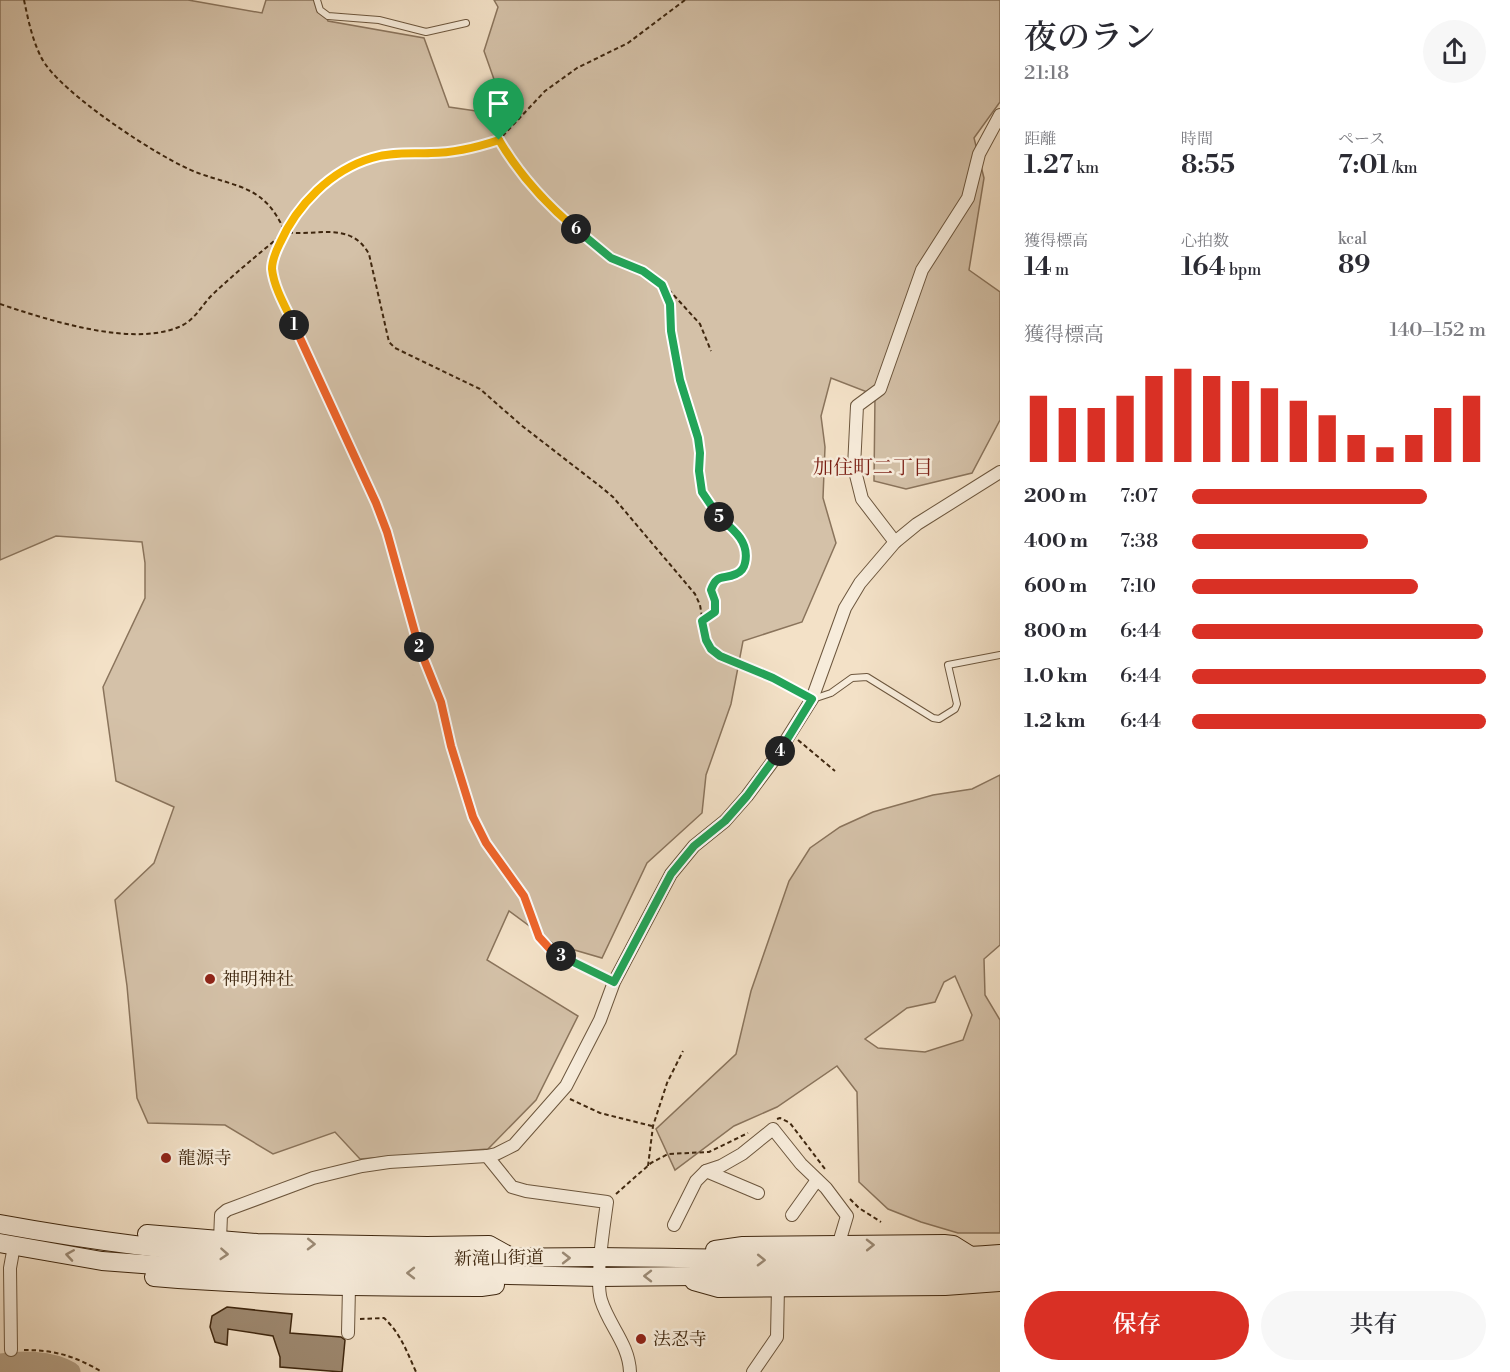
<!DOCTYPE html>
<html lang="ja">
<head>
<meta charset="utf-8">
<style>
  :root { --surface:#fff; --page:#f7f7f7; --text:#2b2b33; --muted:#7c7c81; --accent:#d93025 }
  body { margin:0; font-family:"Libre Bodoni","Noto Serif JP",serif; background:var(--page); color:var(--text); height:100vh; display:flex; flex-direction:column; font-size:22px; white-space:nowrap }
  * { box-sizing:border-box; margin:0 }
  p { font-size:20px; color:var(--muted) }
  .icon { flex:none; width:33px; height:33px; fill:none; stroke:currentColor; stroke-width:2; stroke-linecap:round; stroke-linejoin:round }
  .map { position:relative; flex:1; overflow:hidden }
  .drawer { display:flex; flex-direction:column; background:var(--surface); width:510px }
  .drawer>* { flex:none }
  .pin { position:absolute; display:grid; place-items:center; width:51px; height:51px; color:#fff; margin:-62px -26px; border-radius:50% 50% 50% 0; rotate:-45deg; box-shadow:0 0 6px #0007 }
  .pin .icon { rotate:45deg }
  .km { position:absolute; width:30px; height:30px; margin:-15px; border-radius:50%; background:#222; color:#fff; font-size:16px; line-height:30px; text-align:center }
  .round { display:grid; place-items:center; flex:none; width:63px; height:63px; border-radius:32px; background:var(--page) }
  .summary { display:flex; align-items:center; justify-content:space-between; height:102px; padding:0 24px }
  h1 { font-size:33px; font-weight:600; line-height:45px }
  .stats { display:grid; grid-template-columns:repeat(3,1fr); gap:9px; height:102px; padding:6px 24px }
  .stats div { display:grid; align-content:center }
  .stats b { font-size:26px; font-weight:600 }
  .stats small { font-size:16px; font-weight:400 }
  .stats p { font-size:16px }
  .chart { height:168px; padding:12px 24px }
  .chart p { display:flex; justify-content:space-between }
  .chart svg { width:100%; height:108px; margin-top:6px; stroke:var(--accent); stroke-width:6 }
  .button { display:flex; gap:12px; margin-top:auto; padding:12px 24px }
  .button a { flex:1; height:69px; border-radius:36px; background:var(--accent); color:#fff; font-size:24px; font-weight:600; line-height:69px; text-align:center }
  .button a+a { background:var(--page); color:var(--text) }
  ul { padding:0 24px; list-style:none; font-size:20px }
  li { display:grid; grid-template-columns:96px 72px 1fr; align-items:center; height:45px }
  li i { height:15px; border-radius:8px; background:var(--accent) }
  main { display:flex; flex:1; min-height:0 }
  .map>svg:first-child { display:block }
</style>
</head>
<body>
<main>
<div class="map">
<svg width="1000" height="1372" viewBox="0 0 1000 1372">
  <rect width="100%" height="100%" fill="#f3e1c7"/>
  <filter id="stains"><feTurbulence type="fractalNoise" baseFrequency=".00333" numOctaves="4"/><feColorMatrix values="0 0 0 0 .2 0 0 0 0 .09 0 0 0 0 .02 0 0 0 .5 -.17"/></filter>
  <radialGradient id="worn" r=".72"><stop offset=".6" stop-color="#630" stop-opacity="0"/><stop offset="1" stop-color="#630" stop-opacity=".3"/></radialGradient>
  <!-- green -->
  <g fill="#d4c1a8" stroke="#8a745c" stroke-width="1.5" fill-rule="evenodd">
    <polygon points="0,0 188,0 262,13 266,0 318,0 328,21 424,38 449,107 490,113 502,102 484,51 498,7 494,0 1000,0 1000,102 974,138 984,178 969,270 1000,292 1000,420 972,473 906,489 874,481 875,395 831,378 821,416 825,447 823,498 836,543 802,622 743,641 731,704 706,775 702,813 647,863 602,958 554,944 509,911 487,960 578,1016 536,1100 488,1149 360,1159 335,1132 273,1154 225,1125 148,1123 137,1098 127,986 115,900 154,863 174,807 116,781 103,687 145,598 145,563 142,542 56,536 0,560"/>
    <path d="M1000,775v170l-16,14 1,36 15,25v213h-42l-37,-11 -33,-13 -29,-27 -2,-90 -20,-26 -60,41 -43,19 -59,44 -19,-41 80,-75 15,-63 38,-110 21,-33 30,-21 33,-15 60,-17 39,-6zM955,976l17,39 -9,25 -38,12 -47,-4 -13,-9 42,-31 28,-6 9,-20z"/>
  </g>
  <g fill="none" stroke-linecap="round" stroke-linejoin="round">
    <!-- river -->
    <path stroke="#b6a288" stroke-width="21" d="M0,1364c23,-3 49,-4 70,8"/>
  </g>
  <!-- building -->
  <polygon fill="#9d886f" stroke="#3f270f" stroke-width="1.5" points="227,1307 292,1314 290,1333 341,1337 345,1340 342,1372 280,1367 280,1357 273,1336 228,1329 227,1345 215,1342 210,1327 212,1316"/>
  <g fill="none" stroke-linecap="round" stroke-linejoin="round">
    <defs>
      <g id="lane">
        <polyline points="317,0 320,10 328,16 379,20 426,32 466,23"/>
        <polyline points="813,699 831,693 852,678 867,677 933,718 939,719 955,709 957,704 948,665 1000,655"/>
      </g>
      <g id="street">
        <polyline points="895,542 862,499 854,467 857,406 880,389 922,270 968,198 979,154 1000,115"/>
        <path d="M487,1156l25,31 14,4 81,11c-3,23 -12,77 -6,98 8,26 28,44 29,72"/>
        <polyline points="706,1171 721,1166 742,1154 773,1129 801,1164 826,1188 847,1216 838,1246"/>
        <polyline points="792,1215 817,1180"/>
        <polyline points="674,1225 696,1181 706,1171 758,1193"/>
        <polyline points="220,1240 221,1215 227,1210 313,1178 362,1166 389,1162 487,1156 496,1154 514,1145 566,1086 600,1020 614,982 671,874 694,846 725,821 747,796 773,761 812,699 845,608 860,583 895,542 917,524 1000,472"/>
        <polyline points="348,1333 349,1287"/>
        <polyline points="11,1350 10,1268 14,1246"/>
        <polyline points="753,1372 777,1337 778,1287"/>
      </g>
      <g id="secondary">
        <path d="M0,1224c88,16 176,28 265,33 110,6 221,0 332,0 134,1 269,7 403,-3"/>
        <polyline points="147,1234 257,1243 427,1246 489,1245 509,1256"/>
        <polyline points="0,1243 102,1261 222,1270 339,1274 416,1273 600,1277 881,1274 1000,1270"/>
        <polyline points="715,1250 743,1246 944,1244 953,1245 969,1255"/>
        <path d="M154,1277c109,9 217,10 327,10l14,-2"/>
        <polyline points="694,1281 719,1288 945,1286 1000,1282"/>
      </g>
    </defs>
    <!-- lane casing -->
    <use href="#lane" stroke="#6c563d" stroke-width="8"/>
    <!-- street casing -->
    <use href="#street" stroke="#6c563d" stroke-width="14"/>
    <!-- secondary casing -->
    <use href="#secondary" stroke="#3f270f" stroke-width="20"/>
    <!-- path -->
    <g stroke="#3f270f" stroke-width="2" stroke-dasharray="4.5 3" stroke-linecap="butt">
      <path d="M24,0c4,19 8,39 17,57 16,34 121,103 157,116 42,15 67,13 87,59"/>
      <polyline points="685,0 628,43 577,68 545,91 499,140 511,161 544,200 570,224 611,258 643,271 670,291 700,324 711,351"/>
      <path d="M499,140c-21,7 -45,13 -67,13 -14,1 -28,-1 -42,1 -40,6 -73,32 -96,65 -10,13 -22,32 -22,50 1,7 5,15 7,22l97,212 11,29 28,106 26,64 10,44 22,71 13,26 38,53 15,41 11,12 53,28"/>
      <path d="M663,288c9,20 6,24 8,44 2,15 6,31 9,45 5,26 19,49 20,76 1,12 -2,23 1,36 6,28 45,38 45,67 0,28 -26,10 -35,34l4,11v11l-13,9"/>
      <path d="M0,304c48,16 136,45 183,21 13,-7 19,-20 29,-30 23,-22 48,-42 73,-63 30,5 65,-12 84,22l20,88 6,6 85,41 41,36 80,62 12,10 82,97 5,11 6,35 5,9 9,7 53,22 29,16"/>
      <polyline points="798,740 835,771"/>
      <polyline points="570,1099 600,1113 652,1126"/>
      <polyline points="777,1119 780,1118 790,1123 825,1169"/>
      <polyline points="648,1166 653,1126 667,1083 683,1051"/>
      <polyline points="616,1194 651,1163 668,1154 709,1152 748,1133"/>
      <polyline points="850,1199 859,1208 881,1222"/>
      <path d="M360,1319l24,-1c17,16 23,34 32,54"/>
      <path d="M24,1350c31,0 51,6 78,22"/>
    </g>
    <!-- lane -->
    <use href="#lane" stroke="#f7ecdb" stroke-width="6"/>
    <!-- street -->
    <use href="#street" stroke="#f7ecdb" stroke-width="12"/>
    <!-- secondary -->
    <use href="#secondary" stroke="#f7ecdb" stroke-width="18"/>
  </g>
  <!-- one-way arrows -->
  <defs><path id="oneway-chevron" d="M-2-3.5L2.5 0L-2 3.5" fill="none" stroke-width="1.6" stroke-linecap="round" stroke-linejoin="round" transform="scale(1.5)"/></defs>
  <g stroke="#9b8a75">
    <use href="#oneway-chevron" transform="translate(311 1244) rotate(1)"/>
    <use href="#oneway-chevron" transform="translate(870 1245) rotate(-1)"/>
    <use href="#oneway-chevron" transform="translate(224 1254) rotate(4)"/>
    <use href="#oneway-chevron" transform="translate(70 1255) rotate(-171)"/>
    <use href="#oneway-chevron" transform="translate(566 1258)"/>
    <use href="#oneway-chevron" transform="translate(761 1260) rotate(1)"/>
    <use href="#oneway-chevron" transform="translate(411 1273) rotate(180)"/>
    <use href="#oneway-chevron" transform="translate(648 1276) rotate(180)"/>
  </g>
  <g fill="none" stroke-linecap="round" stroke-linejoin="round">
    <defs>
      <path id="split-1" d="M294,325c-8,-17 -20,-37 -22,-56 0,-9 4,-18 8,-26 17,-38 51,-73 92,-85 20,-6 39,-4 59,-5 23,0 47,-6 68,-13"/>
      <polyline id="split-2" points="294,325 376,503 387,532 419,647"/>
      <polyline id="split-3" points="419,647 441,702 451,746 473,817 486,843 524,896 539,937 550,949 561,956"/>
      <polyline id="split-4" points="561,956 614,982 671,874 694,846 725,821 747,796 780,751"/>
      <path id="split-5" d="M719,517c14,12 31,25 26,46 -1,5 -4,9 -9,11 -13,6 -19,-1 -25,16l4,11v11l-13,9 4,19 5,9 9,7 53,22 39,21 -32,52"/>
      <polyline id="split-6" points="576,229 611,258 643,271 662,285 670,304 671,331 680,380 698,438 700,453 699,471 702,492 719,517"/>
      <path id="split-7" d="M499,140c20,34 47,64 77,89"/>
    </defs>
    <!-- split-1 casing -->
    <use href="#split-1" stroke="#fff" stroke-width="12"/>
    <!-- split-2 casing -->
    <use href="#split-2" stroke="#fff" stroke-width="12"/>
    <!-- split-3 casing -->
    <use href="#split-3" stroke="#fff" stroke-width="12"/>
    <!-- split-4 casing -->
    <use href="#split-4" stroke="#fff" stroke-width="12"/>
    <!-- split-5 casing -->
    <use href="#split-5" stroke="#fff" stroke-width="12"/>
    <!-- split-6 casing -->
    <use href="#split-6" stroke="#fff" stroke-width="12"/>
    <!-- split-7 casing -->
    <use href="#split-7" stroke="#fff" stroke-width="12"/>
    <!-- split-1 -->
    <use href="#split-1" stroke="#f5b400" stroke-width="8"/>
    <!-- split-2 -->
    <use href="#split-2" stroke="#f0652b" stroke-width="8"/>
    <!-- split-3 -->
    <use href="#split-3" stroke="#f0652b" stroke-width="8"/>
    <!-- split-4 -->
    <use href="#split-4" stroke="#22a559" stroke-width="8"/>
    <!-- split-5 -->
    <use href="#split-5" stroke="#22a559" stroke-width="8"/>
    <!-- split-6 -->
    <use href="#split-6" stroke="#22a559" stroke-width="8"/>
    <!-- split-7 -->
    <use href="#split-7" stroke="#f5b400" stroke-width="8"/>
  </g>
  <!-- markers -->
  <g fill="#8f2418" stroke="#f7ecdb" stroke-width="2">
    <circle cx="210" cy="979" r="6"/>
    <circle cx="166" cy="1158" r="6"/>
    <circle cx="641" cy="1339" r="6"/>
  </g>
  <g text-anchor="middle" stroke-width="5" stroke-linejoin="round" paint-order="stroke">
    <!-- poi labels -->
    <g font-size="18" fill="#3f270f" stroke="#f7ecdb" text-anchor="start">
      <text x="222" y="985">神明神社</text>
      <text x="178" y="1164">龍源寺</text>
      <text x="653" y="1345">法忍寺</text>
    </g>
    <!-- street labels -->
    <g font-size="18" fill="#3f270f" stroke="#f7ecdb">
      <text transform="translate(499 1258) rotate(-1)" y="6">新滝山街道</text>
    </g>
    <!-- neighbourhood labels -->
    <g font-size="20" fill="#7a1f14" stroke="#f7ecdb">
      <text x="873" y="474">加住町二丁目</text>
    </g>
  </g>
  <rect width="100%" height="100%" filter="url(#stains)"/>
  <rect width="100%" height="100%" fill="url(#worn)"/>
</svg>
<div class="pin" style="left:499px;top:140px;background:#1e9e55"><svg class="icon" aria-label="arrive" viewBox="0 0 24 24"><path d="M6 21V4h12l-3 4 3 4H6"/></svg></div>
<b class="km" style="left:294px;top:325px">1</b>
<b class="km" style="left:419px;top:647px">2</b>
<b class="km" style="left:561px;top:956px">3</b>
<b class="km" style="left:780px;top:751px">4</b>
<b class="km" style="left:719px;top:517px">5</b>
<b class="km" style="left:576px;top:229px">6</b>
</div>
<section class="drawer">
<div class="summary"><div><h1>夜のラン</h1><p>21:18</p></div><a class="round"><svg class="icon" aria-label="share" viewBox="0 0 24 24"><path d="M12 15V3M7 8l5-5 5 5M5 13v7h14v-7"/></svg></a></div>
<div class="stats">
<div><p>距離</p><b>1.27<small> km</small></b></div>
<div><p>時間</p><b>8:55</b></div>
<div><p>ペース</p><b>7:01<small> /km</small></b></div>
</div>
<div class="stats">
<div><p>獲得標高</p><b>14<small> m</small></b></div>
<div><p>心拍数</p><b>164<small> bpm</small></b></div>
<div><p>kcal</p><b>89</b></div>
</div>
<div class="chart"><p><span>獲得標高</span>140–152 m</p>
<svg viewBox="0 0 160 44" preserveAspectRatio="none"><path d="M5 44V17M15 44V22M25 44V22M35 44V17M45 44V9M55 44V6M65 44V9M75 44V11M85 44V14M95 44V19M105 44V25M115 44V33M125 44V38M135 44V33M145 44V22M155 44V17"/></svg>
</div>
<ul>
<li><b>200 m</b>7:07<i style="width:80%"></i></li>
<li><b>400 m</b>7:38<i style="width:60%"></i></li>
<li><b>600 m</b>7:10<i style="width:77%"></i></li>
<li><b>800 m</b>6:44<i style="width:99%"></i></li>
<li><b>1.0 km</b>6:44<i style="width:100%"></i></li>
<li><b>1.2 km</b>6:44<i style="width:100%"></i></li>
</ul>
<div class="button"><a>保存</a><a>共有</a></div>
</section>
</main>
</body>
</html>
